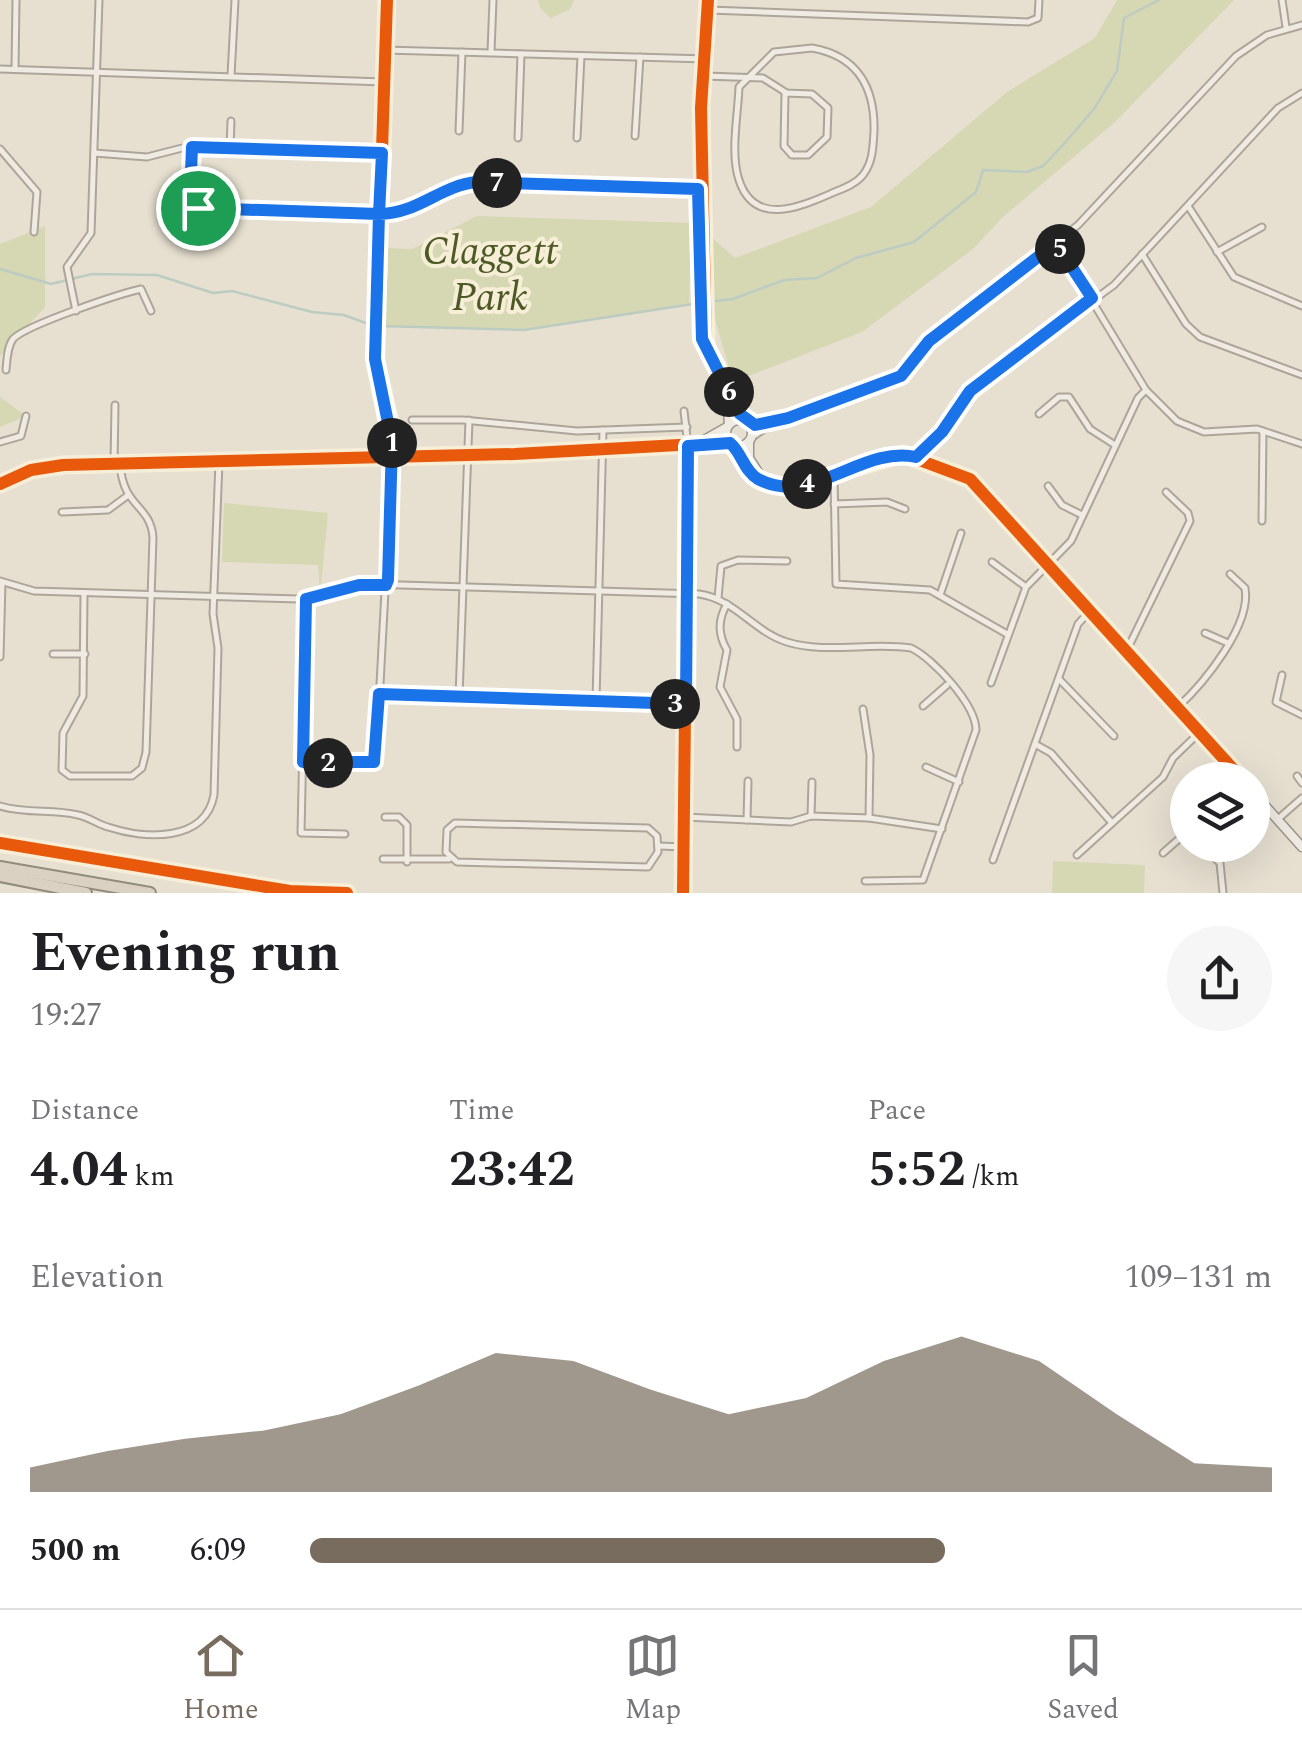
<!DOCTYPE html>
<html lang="en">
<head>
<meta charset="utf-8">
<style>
  :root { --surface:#fff; --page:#f6f6f6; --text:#202124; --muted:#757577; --line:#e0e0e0; --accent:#786c5e }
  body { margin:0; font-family:Spectral,serif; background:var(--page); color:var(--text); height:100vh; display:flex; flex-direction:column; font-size:38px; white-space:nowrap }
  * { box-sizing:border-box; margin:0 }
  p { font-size:32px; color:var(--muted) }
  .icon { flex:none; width:55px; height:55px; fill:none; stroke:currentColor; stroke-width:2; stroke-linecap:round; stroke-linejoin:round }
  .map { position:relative; height:893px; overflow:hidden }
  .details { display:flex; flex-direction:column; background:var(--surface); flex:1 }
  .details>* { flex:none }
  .fabs { position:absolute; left:1170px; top:762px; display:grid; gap:20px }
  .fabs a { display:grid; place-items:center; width:100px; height:100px; border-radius:50%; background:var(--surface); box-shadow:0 10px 40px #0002; font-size:50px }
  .pin { position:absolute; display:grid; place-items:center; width:85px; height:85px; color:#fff; margin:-42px; border:5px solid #fff; border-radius:50%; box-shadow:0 2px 10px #0007 }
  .km { position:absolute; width:50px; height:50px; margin:-25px; border-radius:50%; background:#222; color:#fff; font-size:28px; line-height:50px; text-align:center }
  .round { display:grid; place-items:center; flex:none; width:105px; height:105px; border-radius:52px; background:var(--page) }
  .overview { display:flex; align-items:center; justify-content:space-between; height:170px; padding:0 30px }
  h1 { font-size:55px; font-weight:700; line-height:75px }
  .figures { display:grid; grid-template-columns:repeat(3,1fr); gap:15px; height:170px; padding:10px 30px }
  .figures div { display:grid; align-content:center }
  .figures b { font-size:50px; font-weight:700 }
  .figures small { font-size:28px; font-weight:400 }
  .figures p { font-size:28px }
  .chart { height:280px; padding:20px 30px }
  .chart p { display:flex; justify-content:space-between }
  .chart svg { width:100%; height:180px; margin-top:10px; fill:var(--accent); opacity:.7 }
  ul { padding:0 30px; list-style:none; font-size:32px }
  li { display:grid; grid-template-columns:160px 120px 1fr; align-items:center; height:75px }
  li i { height:25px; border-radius:12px; background:var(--accent) }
  .dock { display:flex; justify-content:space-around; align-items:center; height:140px; border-top:2px solid var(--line); background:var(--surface); font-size:28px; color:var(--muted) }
  .dock a { display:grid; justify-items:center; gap:5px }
  .dock .on { color:var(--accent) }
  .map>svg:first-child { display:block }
</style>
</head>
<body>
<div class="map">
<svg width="1302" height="893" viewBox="0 0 1302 893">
  <rect width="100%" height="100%" fill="#e7e0d1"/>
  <!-- green -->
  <g fill="#d6d7b3">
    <polygon points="538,0 574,0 570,9 551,18 540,8"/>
    <polygon points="1117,0 1234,0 1115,122 1003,217 973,249 862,332 733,382 714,316 710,236 735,258 871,207 1007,92 1095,38"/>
    <polygon points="477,216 691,223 689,305 524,330 382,326 385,248 412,249"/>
    <polygon points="45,226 45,307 0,356 0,244"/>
    <polygon points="0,397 26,416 0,427"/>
    <polygon points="224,503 328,513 320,596 318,565 222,562"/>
    <polygon points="1053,861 1145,865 1144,893 1052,893"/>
  </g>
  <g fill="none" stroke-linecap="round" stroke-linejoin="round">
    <!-- stream -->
    <g stroke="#bcccc2" stroke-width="2.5">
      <polyline points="0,269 51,284 92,274 157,275 213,293 232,291 312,312 344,315 371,325"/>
      <polyline points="707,302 733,299 784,280 817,278 856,258 914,242 976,192 983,170 1027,172 1043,166 1062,146 1094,109 1117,71 1124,18 1159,0"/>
      <polyline points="379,326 524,330 699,303"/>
    </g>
    <defs>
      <g id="street">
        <polyline points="1282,0 1286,27"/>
        <polyline points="708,10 1028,22 1038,18 1039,0"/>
        <path d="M812,48c46,8 63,40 62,83 -1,16 -1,31 -11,44 -8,10 -22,14 -33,19 -32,14 -76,32 -91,-14 -9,-27 -1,-65 0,-93l35,-35z"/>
        <polyline points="385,50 707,59"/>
        <polyline points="491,52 493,0"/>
        <polyline points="0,69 384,82"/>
        <polyline points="15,69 16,0"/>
        <polyline points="231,76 235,0"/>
        <polyline points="705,76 763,78 785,92"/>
        <polygon points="785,93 812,94 828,108 827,137 808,155 792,155 784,146"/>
        <polyline points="459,131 462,52"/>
        <polyline points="635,136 640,57"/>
        <polyline points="518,138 521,54"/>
        <polyline points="577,138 581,56"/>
        <polyline points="192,147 190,199 203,208 400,214 458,185 476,182 698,189"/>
        <polyline points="230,147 231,121"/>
        <polyline points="0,149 37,192 34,232"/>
        <polyline points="94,153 147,157 186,147 382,153"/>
        <polyline points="1188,206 1234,277 1302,306"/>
        <polyline points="1057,243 1146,390 1177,421 1204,432 1257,429 1302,444"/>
        <polyline points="1217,252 1262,227"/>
        <polyline points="1142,254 1186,324 1200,337 1302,375"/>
        <polyline points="76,311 67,267 91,233 99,0"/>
        <path d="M6,370c1,-10 1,-23 7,-31 13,-14 106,-45 128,-50l10,22"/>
        <polyline points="684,411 688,446"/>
        <polyline points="1039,414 1059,397 1069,397 1090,429 1115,445"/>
        <polyline points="412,420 463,420 577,431 687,427"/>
        <polyline points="748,423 788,418 901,376 929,341 1078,225 1236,56 1267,35 1302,25"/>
        <polyline points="751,438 773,423"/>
        <polyline points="0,442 21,436 26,416"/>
        <polyline points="916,457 942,432 970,391 1114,285 1278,108 1302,93"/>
        <polyline points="114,464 115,405"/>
        <polyline points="834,475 836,584 930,590 1007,634"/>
        <polyline points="1048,486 1062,505 1082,515"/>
        <polyline points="834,504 887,502 905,509"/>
        <polyline points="62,512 108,510 127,496"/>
        <polyline points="1262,521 1263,431"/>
        <polyline points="992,562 1026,587"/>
        <path d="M0,581l34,10 265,8 68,-15 332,10c36,5 55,38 88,48 38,12 84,0 124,6 22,10 65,57 65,82l-53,150 -58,1"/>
        <path d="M84,593l-1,103 -20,37 -1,37 8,6h62l10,-8 4,-16 7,-215c-3,-33 -30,-29 -33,-73"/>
        <polyline points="940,595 961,533"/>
        <polyline points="718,598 721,566 738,560 787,561"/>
        <polyline points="306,599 301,833 345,834"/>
        <path d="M727,604c-9,15 -9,31 0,46l-7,37 17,32v28"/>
        <polyline points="1205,633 1228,643"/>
        <polyline points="1127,650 1190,521 1188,513 1166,492"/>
        <polyline points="53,654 85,654"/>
        <polyline points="0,657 2,582"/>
        <polyline points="1282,675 1276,702 1302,715"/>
        <polyline points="1059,679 1114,736"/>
        <polyline points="991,683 1026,587 1071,541 1138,398 1146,390"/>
        <polyline points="379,694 686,704"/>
        <polyline points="459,697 469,420"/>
        <polyline points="596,701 603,430"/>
        <polyline points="923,706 947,685"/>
        <path d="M1178,707c25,-23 74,-82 67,-119l-15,-14"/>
        <polyline points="863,709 870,755 869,818"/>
        <polyline points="1035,744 1051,753 1112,823"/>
        <polyline points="303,763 367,764 376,759 392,460"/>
        <polyline points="926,767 959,782"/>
        <polyline points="1297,776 1302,783"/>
        <path d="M0,806c26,8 52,3 78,9 11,2 19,9 30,12 36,12 97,16 106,-32l4,-147 -5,-34 6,-152"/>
        <polyline points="811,816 812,782"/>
        <polyline points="385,817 399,817 407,825 407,862"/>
        <polyline points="684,817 791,822 811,816 869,818 942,829"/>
        <polyline points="1278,819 1302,798"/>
        <polyline points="747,820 748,781"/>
        <polygon points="455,823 648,828 657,836 658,852 648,867 457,862 446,852 447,830"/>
        <polyline points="1200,845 1220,863 1223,893"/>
        <polyline points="659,846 684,847"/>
        <polyline points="1163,853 1188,831"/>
        <polyline points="1077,855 1163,777 1173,758 1200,732"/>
        <polyline points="383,859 449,859"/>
        <polyline points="993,860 1078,624 1089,612"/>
      </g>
      <g id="secondary">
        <polyline points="387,0 375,359 391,425 392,458"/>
        <polyline points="704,114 708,10"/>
        <polyline points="702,158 697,232 702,339 745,421"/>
        <polyline points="706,345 701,108 708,0"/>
        <polyline points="726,390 729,424"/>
        <circle cx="739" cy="433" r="13"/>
        <polyline points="749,442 749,458 763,480"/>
        <polyline points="697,444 727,427"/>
        <polyline points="734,445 753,476 780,487 800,486 903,454 970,479 1243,780"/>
        <polyline points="0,484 31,470 63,465 515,454 730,443"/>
        <polyline points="1252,791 1302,847"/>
        <polyline points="683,893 688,446"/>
      </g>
      <g id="highway">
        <polyline points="0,867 150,893"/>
        <polyline points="0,876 86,893"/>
      </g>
    </defs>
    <!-- street casing -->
    <use href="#street" stroke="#ada599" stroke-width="9"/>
    <!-- secondary casing -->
    <use href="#secondary" stroke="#9c958a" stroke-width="11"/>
    <!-- highway casing -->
    <use href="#highway" stroke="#928b80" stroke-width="14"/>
    <!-- street -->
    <use href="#street" stroke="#efebe3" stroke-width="5"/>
    <!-- secondary -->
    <use href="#secondary" stroke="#efebe3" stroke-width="8"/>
    <!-- highway -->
    <use href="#highway" stroke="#dad1c2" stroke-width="10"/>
    <defs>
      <g id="cycleway">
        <polyline points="387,0 375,359 391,425 392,458"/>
        <polyline points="706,345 701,108 708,0"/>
        <polyline points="788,418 901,376 929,341 1015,274"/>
        <polyline points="749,470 757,479 788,488 903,454 970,479 1243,780"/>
        <polyline points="0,484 31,470 63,465 515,454 697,444"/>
        <polyline points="0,843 290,891 347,893"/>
        <polyline points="683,893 688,446"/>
      </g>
    </defs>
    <!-- cycleway casing -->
    <use href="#cycleway" stroke="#f7eed8" stroke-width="19"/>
    <!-- cycleway -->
    <use href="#cycleway" stroke="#e8590c" stroke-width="12"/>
  </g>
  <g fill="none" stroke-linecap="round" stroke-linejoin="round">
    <defs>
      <path id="route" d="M198,208l181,6 -4,145 17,83 -4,138 -2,5h-27l-53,14 -3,163h71l5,-68 307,10 2,-258 42,-3c12,10 14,28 28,36 53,29 104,-34 158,-22l26,-25 28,-41 122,-93 -36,-55 -127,98 -28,35 -113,42 -33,7 -15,-11 -38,-75 -4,-150 -222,-7c-36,4 -59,32 -97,32l3,-61 -190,-6 -2,51 8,10"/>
    </defs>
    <!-- route casing -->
    <use href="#route" stroke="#fff" stroke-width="20"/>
    <!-- route -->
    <use href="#route" stroke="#1a73e8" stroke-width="12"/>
  </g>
  <g text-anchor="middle" stroke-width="8" stroke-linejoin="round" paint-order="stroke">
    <!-- park labels -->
    <g font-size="40" font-style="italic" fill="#4d5a26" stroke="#f7eed8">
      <text x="490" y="264">Claggett<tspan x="490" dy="46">Park</tspan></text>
    </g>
  </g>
</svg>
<div class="fabs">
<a><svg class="icon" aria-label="layers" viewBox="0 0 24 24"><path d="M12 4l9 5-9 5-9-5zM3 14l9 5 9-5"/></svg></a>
</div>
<div class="pin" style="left:198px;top:208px;background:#1e9e55"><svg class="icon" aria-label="arrive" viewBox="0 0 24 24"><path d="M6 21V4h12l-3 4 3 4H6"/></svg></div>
<b class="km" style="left:392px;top:443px">1</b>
<b class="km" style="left:328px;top:763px">2</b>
<b class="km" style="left:675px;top:704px">3</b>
<b class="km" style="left:807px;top:484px">4</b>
<b class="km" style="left:1060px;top:249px">5</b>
<b class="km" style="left:729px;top:392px">6</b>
<b class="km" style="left:497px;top:183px">7</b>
</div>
<section class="details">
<div class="overview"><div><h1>Evening run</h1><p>19:27</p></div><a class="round"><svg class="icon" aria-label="share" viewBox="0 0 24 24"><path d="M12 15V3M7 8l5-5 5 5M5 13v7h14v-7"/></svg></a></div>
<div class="figures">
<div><p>Distance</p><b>4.04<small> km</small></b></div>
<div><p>Time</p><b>23:42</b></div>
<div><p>Pace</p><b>5:52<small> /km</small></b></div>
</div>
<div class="chart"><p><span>Elevation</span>109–131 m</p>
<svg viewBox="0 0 160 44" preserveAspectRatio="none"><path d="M0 44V38L10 34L20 31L30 29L40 25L50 18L60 10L70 12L80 19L90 25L100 21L110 12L120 6L130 12L140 25L150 37L160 38V44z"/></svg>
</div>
<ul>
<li><b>500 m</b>6:09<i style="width:66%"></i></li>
</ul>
</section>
<nav class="dock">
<a class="on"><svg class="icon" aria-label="home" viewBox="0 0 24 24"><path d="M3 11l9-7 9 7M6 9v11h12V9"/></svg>Home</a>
<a><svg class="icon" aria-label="map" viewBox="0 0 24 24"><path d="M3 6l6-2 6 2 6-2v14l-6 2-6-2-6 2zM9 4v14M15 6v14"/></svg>Map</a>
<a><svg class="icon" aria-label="saved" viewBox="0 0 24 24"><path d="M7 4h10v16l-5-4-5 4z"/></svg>Saved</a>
</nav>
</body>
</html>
